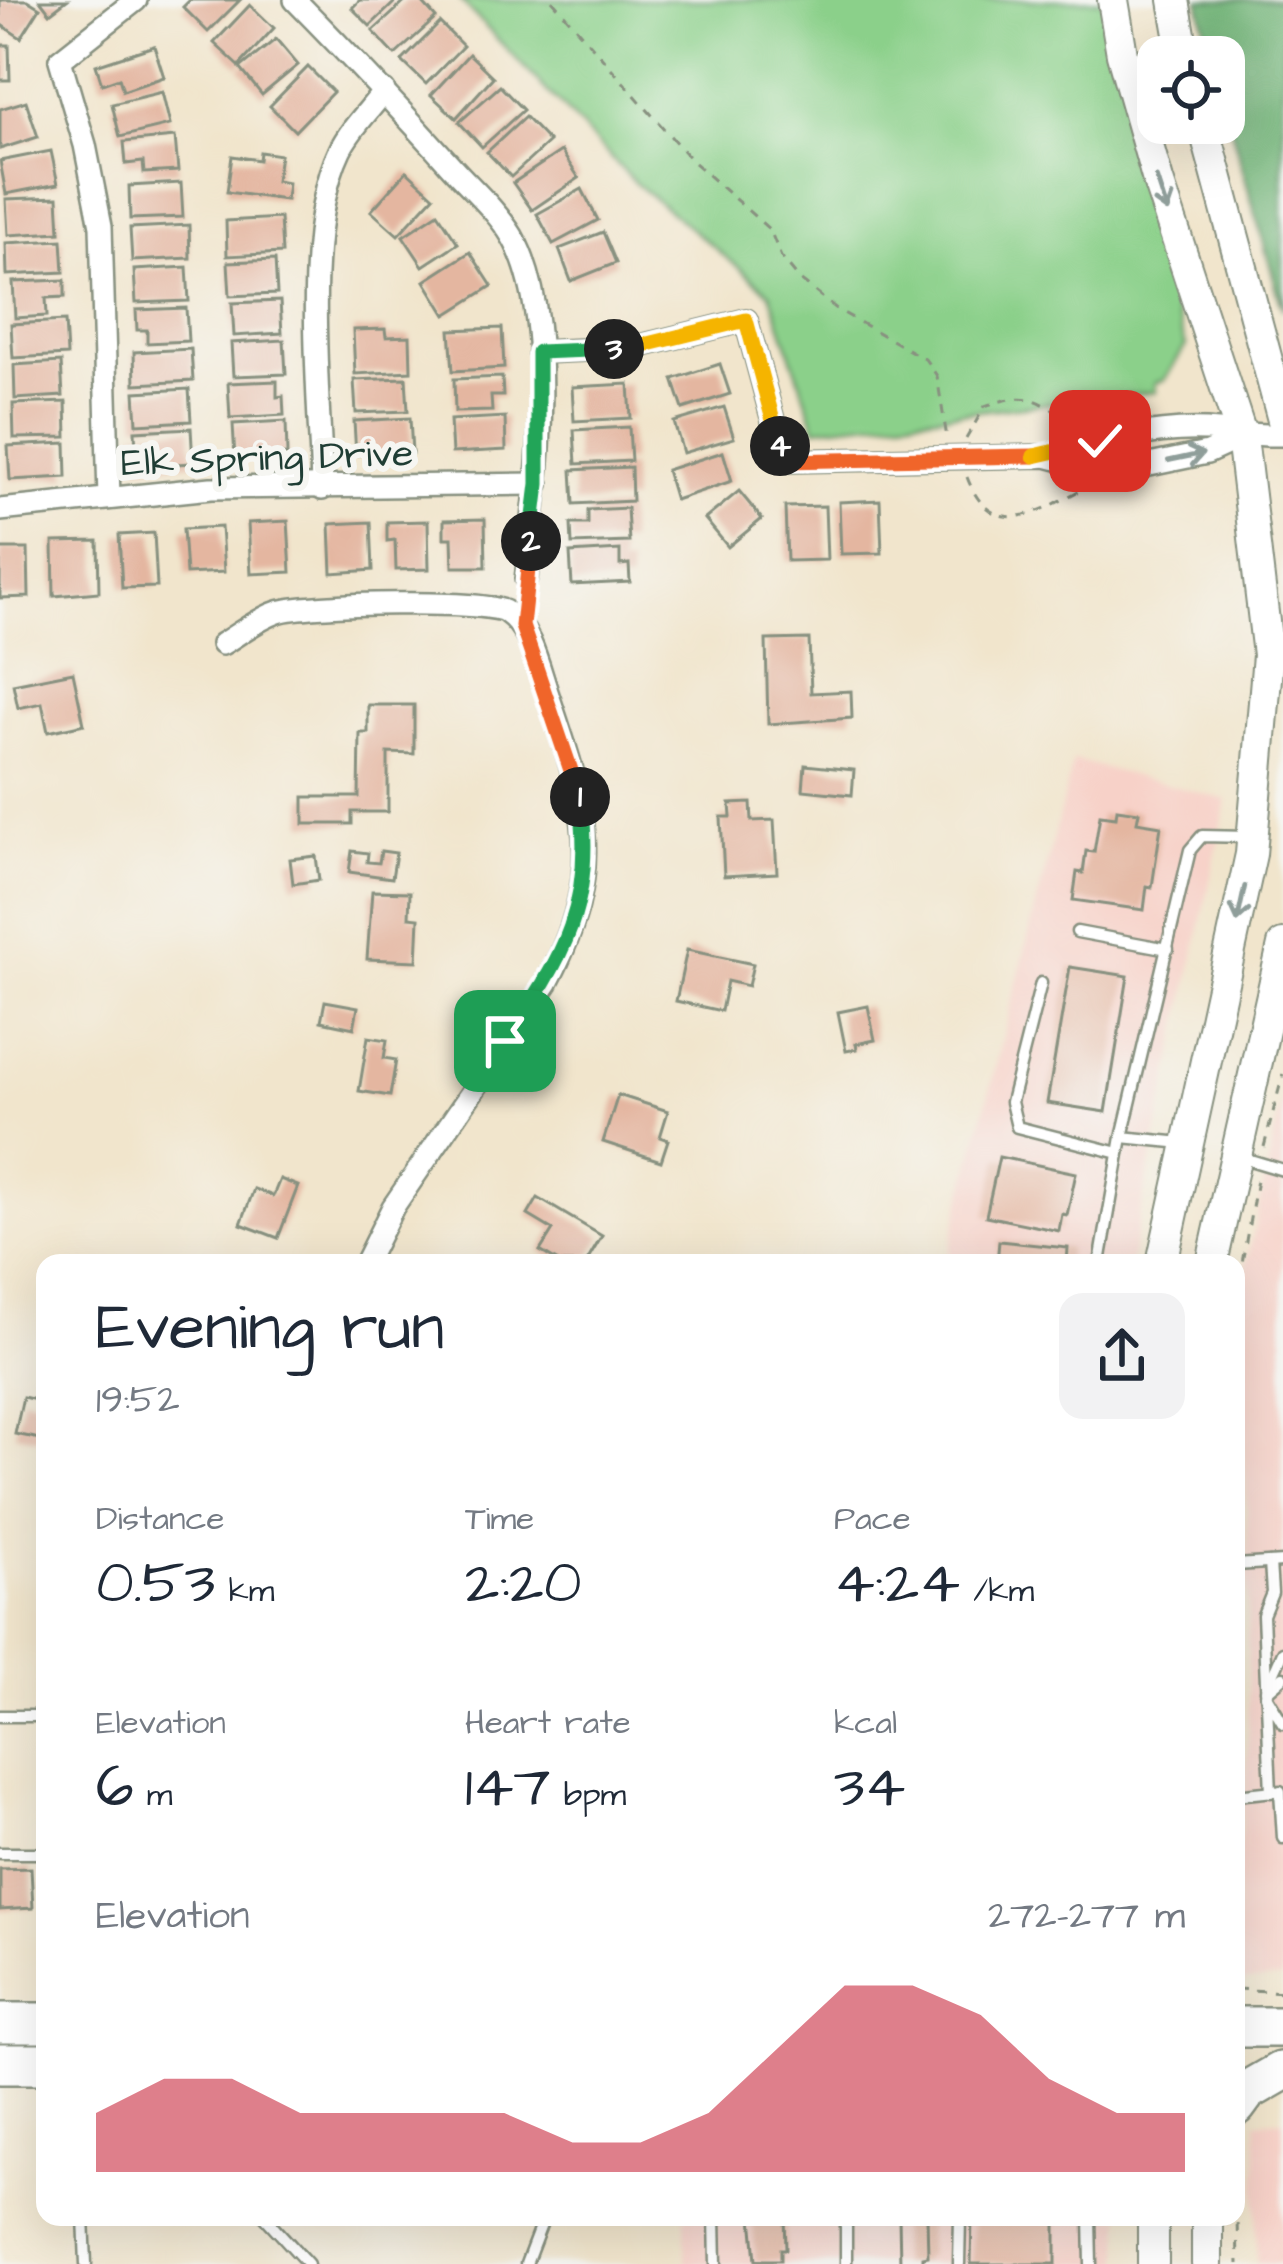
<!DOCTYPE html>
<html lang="en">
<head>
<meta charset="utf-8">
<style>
  :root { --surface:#fff; --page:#f2f2f3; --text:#1f2937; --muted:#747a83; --accent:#d1495b }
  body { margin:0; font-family:"Architects Daughter",sans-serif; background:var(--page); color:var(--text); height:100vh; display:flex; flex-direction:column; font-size:45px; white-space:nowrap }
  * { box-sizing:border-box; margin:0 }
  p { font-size:39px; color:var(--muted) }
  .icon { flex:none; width:66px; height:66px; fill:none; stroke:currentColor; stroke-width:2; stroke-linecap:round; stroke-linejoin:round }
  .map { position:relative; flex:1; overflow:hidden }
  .side { position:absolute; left:36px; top:1254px; width:1209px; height:972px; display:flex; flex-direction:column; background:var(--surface); border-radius:24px; box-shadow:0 12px 48px #0002 }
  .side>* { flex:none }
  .fabs { position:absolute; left:1137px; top:36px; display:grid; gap:24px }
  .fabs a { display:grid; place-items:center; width:108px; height:108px; border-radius:24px; background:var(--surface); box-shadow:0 12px 48px #0002; font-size:60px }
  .pin { position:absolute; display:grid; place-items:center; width:102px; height:102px; color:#fff; margin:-51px; border-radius:24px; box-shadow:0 6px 18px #0006 }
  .km { position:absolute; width:60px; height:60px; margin:-30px; border-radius:50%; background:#222; color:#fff; font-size:33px; line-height:60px; text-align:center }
  .round { display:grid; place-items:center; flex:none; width:126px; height:126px; border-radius:24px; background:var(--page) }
  .headline { display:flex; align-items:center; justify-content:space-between; height:204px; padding:0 60px }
  h1 { font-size:66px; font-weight:600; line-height:90px }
  .metrics { display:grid; grid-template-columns:repeat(3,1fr); gap:18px; height:204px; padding:12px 60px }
  .metrics div { display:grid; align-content:center }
  .metrics b { font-size:60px; font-weight:600 }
  .metrics small { font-size:33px; font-weight:400 }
  .metrics p { font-size:33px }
  .chart { height:336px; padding:24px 60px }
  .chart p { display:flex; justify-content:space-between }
  .chart svg { width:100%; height:216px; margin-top:12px; fill:var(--accent); opacity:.7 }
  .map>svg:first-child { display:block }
</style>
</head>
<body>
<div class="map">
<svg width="1283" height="2264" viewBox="0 0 1283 2264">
  <rect width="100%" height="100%" fill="#f6f6f2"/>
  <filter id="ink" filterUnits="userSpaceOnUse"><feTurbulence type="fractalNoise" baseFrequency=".00833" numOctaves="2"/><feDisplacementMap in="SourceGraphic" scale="24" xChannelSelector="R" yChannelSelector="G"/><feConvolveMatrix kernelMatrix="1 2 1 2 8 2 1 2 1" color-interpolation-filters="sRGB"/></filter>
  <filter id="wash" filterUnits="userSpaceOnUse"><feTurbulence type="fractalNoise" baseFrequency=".004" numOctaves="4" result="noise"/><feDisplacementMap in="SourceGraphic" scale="48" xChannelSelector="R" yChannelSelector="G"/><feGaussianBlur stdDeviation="2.7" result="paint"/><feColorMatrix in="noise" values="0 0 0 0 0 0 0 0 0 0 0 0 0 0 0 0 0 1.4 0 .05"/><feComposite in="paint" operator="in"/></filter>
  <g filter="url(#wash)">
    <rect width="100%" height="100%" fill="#f1e5cc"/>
    <!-- built -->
    <g fill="#f7d1c8">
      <polygon points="1073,760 1227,800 1130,1263 946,1263"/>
      <polygon points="1283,1095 1283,1979 1236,1982 1236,1877 1248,1757 1247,1514 1236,1312"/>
      <polygon points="1283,2119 1283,2264 1257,2264 1256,2121"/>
      <polygon points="685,2217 1122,2217 1121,2264 685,2264"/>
    </g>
    <!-- green -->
    <polygon fill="#8bd08a" stroke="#55865f" stroke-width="3" points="460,0 1105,0 1172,248 1175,310 1186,346 1164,380 1155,383 1156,392 816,428 770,293 635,183"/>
    <!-- forest -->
    <polygon fill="#70b276" stroke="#487855" stroke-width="3" points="1199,0 1283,0 1283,310 1224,104 1224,57 1212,57"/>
    <g id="blocks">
      <!-- building -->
      <g fill="#e4b6a0">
        <polygon points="0,0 27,0 40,8 21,38 0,24"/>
        <polygon points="40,0 67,0 50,13"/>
        <polygon points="190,0 240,0 208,32 183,7"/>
        <polygon points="360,0 397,0 370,26 352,8"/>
        <polygon points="407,0 420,0 436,18 395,55 373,31"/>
        <polygon points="250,5 274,28 239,66 214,43"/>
        <polygon points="440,23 463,46 426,84 402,61"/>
        <polygon points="276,39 298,65 262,95 240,68"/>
        <polygon points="0,45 9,45 10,80 0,80"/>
        <polygon points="154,46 164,77 123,91 119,78 102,84 96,65"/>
        <polygon points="469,54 493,77 456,118 431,95"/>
        <polygon points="308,67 333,92 295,131 270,106"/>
        <polygon points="500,86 523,110 482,147 459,122"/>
        <polygon points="162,92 170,125 120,137 112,104"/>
        <polygon points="26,101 38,137 0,149 0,109"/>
        <polygon points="525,117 549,142 511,177 487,152"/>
        <polygon points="175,137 178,171 144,173 143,162 126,164 124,142"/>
        <polygon points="51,151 58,184 6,194 0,161"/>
        <polygon points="561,151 579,178 532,210 513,183"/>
        <polygon points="260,152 280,155 276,181 288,183 286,200 227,192 232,156 259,160"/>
        <polygon points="407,171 434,196 398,235 371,211"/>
        <polygon points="181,183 183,217 130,219 129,186"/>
        <polygon points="582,189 598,220 553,244 537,214"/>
        <polygon points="58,197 60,232 8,235 6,199"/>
        <polygon points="438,213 458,243 423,266 403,236"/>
        <polygon points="280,218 282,253 227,256 226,221"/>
        <polygon points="189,225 190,258 132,261 130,228"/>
        <polygon points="603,232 616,263 571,281 559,249"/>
        <polygon points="62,240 64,272 7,275 6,243"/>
        <polygon points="470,252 492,286 446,315 425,281"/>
        <polygon points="275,260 277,294 230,296 228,262"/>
        <polygon points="187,267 189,301 136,303 134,270"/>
        <polygon points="65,280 65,297 46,298 47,316 15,318 13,282"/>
        <polygon points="280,301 282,333 234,336 232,303"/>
        <polygon points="186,308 188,341 147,343 147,330 137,330 136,310"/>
        <polygon points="65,321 67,355 13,358 11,324"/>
        <polygon points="502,328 504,368 453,371 450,330"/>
        <polygon points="385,329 386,337 410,336 411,371 355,374 353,330"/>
        <polygon points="284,340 286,374 233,376 231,343"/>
        <polygon points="191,349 193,381 135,384 134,352"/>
        <polygon points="61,362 63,396 15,399 14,365"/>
        <polygon points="720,364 730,394 683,409 673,379"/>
        <polygon points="502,377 503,396 491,396 492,411 455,412 454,379"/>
        <polygon points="406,378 408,411 356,413 354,380"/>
        <polygon points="277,381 277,397 283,396 284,415 230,418 228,383"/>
        <polygon points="629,384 631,418 574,421 572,387"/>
        <polygon points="189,389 191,421 137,424 135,392"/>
        <polygon points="66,402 67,437 14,438 13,404"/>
        <polygon points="724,407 734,438 683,453 674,422"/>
        <polygon points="505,417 506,450 452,453 450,420"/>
        <polygon points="410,418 412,453 356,455 354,421"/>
        <polygon points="286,421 287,455 235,458 233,424"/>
        <polygon points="629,427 631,461 576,464 574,430"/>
        <polygon points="191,428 193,463 137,466 135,431"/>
        <polygon points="66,443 67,477 10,480 8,446"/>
        <polygon points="723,452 732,481 675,500 666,470"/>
        <polygon points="631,467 632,501 574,504 572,470"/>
        <polygon points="739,491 762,519 728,547 705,519"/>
        <polygon points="880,500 882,553 841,554 839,502"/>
        <polygon points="825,506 827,560 787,561 785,507"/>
        <polygon points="627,508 629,542 572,544 571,524 588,524 588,510"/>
        <polygon points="485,519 486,567 453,567 452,538 444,538 444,520"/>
        <polygon points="288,521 291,572 251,574 248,523"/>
        <polygon points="428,521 429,569 396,570 395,540 387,541 387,522"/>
        <polygon points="371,522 373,570 332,573 330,524"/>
        <polygon points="221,527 224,572 186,574 183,529"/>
        <polygon points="154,533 157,587 122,588 119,535"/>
        <polygon points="98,541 99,592 54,596 53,542"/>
        <polygon points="0,549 28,549 29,597 0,598"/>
        <polygon points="620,550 620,565 629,564 630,582 572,585 570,553"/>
        <polygon points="809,639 811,693 851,691 852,718 768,724 766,640"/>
        <polygon points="73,672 84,724 48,732 42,703 18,708 13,684"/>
        <polygon points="368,705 414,705 414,754 388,753 388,812 352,812 352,824 304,824 304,797 359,797 360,733 368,733"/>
        <polygon points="805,765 854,770 852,795 803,790"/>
        <polygon points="751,803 752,821 774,820 777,873 724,876 721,817 731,817 730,804"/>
        <polygon points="1117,809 1139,812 1137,822 1161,826 1152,887 1147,886 1144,910 1073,900 1077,872 1083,873 1086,851 1094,852 1100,815 1116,817"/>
        <polygon points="352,851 368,853 367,862 379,863 381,851 396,853 392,878 349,872"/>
        <polygon points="316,856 319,880 293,884 290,859"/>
        <polygon points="372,891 410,892 409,917 419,918 417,961 367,959"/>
        <polygon points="687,950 753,964 748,986 727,981 721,1011 676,1001"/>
        <polygon points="1070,967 1128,976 1106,1112 1047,1103"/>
        <polygon points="325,1001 358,1007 354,1028 321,1021"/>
        <polygon points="868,1006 875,1040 856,1044 857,1049 846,1051 838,1012"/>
        <polygon points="368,1037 387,1040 384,1058 396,1060 390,1096 359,1091"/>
        <polygon points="618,1095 668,1111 660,1137 668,1140 661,1161 603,1142"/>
        <polygon points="999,1157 1076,1173 1067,1215 1062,1214 1059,1231 986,1216"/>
        <polygon points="280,1179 298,1186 278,1238 241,1224 254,1189 273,1196"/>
        <polygon points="538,1198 602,1236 586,1263 560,1263 540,1251 553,1230 528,1215"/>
        <polygon points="999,1241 1068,1248 1067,1263 997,1263"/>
        <polygon points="23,1397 45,1402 45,1440 15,1434"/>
        <polygon points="31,1868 33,1908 0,1910 0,1869"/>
        <polygon points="752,2217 785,2217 786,2249 781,2249 781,2260 756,2260"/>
        <polygon points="899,2217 927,2217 928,2256 923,2257 923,2264 900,2264"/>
        <polygon points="972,2217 1056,2217 1056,2264 971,2264"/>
      </g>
    </g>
  </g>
  <g filter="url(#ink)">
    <use href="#blocks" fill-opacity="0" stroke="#889180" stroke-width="3"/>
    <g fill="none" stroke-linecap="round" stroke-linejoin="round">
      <defs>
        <g id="lane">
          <polyline points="523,623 526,579"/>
          <polyline points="1077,932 1168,949"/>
          <polyline points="1041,983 1011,1102 1017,1127 1119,1153"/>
          <polyline points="1122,1137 1190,850 1202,836 1249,837"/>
          <polyline points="1240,1157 1283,1170"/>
          <polyline points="972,1263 972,1262"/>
          <polyline points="1100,1263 1122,1137 1183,1143"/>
          <polyline points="1270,1563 1272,1593 1263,1615 1271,1792"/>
          <polyline points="1236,1565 1283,1562"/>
          <polyline points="1266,1690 1283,1652"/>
          <polyline points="1267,1691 1283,1677"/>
          <polyline points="1266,1695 1283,1723"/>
          <polyline points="0,1716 45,1716"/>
          <polyline points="1280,1791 1283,1838"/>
          <polyline points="1236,1795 1274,1791"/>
          <polyline points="0,1853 45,1853"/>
          <polyline points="84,2217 86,2264"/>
          <polyline points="265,2217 308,2264"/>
          <polyline points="715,2217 716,2264"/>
          <polyline points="1090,2217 1091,2264"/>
          <polyline points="526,2264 544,2217"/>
          <polyline points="846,2264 846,2217"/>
          <polyline points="959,2264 960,2217"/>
        </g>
        <g id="street">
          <path d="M295,0c54,55 106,110 157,167 19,21 45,44 60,69 47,81 25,253 14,343"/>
          <polyline points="539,352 632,348 746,320 784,461 1046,456 1111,473 1207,453 1242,437"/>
          <path d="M1047,456c47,-13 110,-29 160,-26 28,2 46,6 76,5"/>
          <path d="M322,489c-2,-94 -22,-255 18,-339 10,-21 30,-40 44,-59"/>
          <polyline points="109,498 101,226 85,145 60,60 136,0"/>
          <polyline points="0,510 211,488 538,484"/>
          <path d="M222,644c17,-10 37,-26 56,-32 26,-9 210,-13 228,0 25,17 32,53 41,80 39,115 60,177 0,291l-154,224 -28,56"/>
        </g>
        <g id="secondary">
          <polyline points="1113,0 1122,54 1158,181 1242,437 1268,655 1251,854 1162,1263"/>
          <polyline points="1174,0 1184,57"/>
          <polyline points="1203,123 1283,420"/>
          <polyline points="1212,1263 1283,945"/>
          <polyline points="1207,2217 1207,2264"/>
          <polyline points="1153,2264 1153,2217"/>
        </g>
        <g id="highway">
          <polyline points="0,2023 45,2023"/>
          <polyline points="1236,2027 1283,2027"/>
          <polyline points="0,2064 45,2064"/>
          <polyline points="1236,2106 1247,2091 1280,2072"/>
        </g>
      </defs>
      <!-- lane casing -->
      <use href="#lane" stroke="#889180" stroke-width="15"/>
      <!-- street casing -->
      <use href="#street" stroke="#889180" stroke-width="26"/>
      <!-- secondary casing -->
      <use href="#secondary" stroke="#889180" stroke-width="34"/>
      <!-- highway casing -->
      <use href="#highway" stroke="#889180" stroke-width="44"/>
      <!-- path -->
      <g stroke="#889180" stroke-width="3" stroke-dasharray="9 9" stroke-linecap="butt">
        <polyline points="552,0 692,161 770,230 781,257 800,280 838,310 925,359 937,376 947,438"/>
        <path d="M966,439l19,-33c57,-20 54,3 99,19"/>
        <path d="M967,477c25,67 74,34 119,10"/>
        <polyline points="1264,1147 1283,1074"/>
        <polyline points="1236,1296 1257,1180"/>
        <polyline points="1236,1946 1236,1810"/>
        <polyline points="1236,1989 1283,1992"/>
        <polyline points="1236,2170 1238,2264"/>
      </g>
      <!-- lane -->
      <use href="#lane" stroke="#fff" stroke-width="10"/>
      <!-- street -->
      <use href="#street" stroke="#fff" stroke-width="21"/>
      <!-- secondary -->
      <use href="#secondary" stroke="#fff" stroke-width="30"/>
      <!-- highway -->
      <use href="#highway" stroke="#fff" stroke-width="39"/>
    </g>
    <!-- one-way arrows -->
    <defs><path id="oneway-shaft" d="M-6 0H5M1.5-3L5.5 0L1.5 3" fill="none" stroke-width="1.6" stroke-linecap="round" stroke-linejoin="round" transform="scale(3)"/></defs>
    <g stroke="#8f9e9a">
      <use href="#oneway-shaft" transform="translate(1162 195) rotate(72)"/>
      <use href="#oneway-shaft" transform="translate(1186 457) rotate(-12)"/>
      <use href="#oneway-shaft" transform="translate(1241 904) rotate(102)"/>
    </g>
  </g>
  <g fill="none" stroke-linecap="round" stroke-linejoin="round" filter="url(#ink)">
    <defs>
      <path id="split-1" d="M505,1041c59,-82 91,-141 75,-244"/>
      <polyline id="split-2" points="531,541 522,626 580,797"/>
      <polyline id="split-3" points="531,541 538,484 538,352 614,349"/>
      <polyline id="split-4" points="614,349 632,348 746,320 780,446"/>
      <polyline id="split-5" points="780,446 784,461 1034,456"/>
      <polyline id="split-6" points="1034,456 1100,441"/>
    </defs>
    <!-- split-1 casing -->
    <use href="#split-1" stroke="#fff" stroke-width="24"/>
    <!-- split-2 casing -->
    <use href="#split-2" stroke="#fff" stroke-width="24"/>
    <!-- split-3 casing -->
    <use href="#split-3" stroke="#fff" stroke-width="24"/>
    <!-- split-4 casing -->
    <use href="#split-4" stroke="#fff" stroke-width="24"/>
    <!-- split-5 casing -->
    <use href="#split-5" stroke="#fff" stroke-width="24"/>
    <!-- split-6 casing -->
    <use href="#split-6" stroke="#fff" stroke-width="24"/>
    <!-- split-1 -->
    <use href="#split-1" stroke="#22a559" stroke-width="15"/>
    <!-- split-2 -->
    <use href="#split-2" stroke="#f0652b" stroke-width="15"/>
    <!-- split-3 -->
    <use href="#split-3" stroke="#22a559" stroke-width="15"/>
    <!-- split-4 -->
    <use href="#split-4" stroke="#f5b400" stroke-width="15"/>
    <!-- split-5 -->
    <use href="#split-5" stroke="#f0652b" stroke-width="15"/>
    <!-- split-6 -->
    <use href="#split-6" stroke="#f5b400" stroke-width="15"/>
  </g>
  <g text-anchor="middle" stroke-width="12" stroke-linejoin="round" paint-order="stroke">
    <!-- street labels -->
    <g font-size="39" fill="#1f3d34" stroke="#f6f6f2">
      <text transform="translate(267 456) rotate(-2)" y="14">Elk Spring Drive</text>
    </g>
  </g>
</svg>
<div class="fabs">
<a><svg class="icon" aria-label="locate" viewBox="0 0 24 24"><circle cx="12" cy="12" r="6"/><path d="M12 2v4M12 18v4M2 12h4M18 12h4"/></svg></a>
</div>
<div class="pin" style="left:505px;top:1041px;background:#1e9e55"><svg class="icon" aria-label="arrive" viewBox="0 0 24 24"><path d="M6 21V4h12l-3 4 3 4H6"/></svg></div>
<div class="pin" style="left:1100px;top:441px;background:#d93025"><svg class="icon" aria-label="check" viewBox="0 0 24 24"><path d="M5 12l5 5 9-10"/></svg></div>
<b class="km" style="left:580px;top:797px">1</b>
<b class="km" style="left:531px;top:541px">2</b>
<b class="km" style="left:614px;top:349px">3</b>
<b class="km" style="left:780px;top:446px">4</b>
<section class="side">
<div class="headline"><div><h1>Evening run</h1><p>19:52</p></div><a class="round"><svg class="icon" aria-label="share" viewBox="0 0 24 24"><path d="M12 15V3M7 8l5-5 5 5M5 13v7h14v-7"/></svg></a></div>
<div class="metrics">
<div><p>Distance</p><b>0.53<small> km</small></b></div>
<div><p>Time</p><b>2:20</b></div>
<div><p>Pace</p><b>4:24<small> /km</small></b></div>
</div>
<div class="metrics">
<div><p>Elevation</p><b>6<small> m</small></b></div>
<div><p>Heart rate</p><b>147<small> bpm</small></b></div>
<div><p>kcal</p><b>34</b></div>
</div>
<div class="chart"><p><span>Elevation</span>272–277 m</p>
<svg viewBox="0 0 160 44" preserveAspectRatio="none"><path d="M0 44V32L10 25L20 25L30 32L40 32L50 32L60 32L70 38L80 38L90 32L100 19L110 6L120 6L130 12L140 25L150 32L160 32V44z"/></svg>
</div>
</section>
</div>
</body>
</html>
